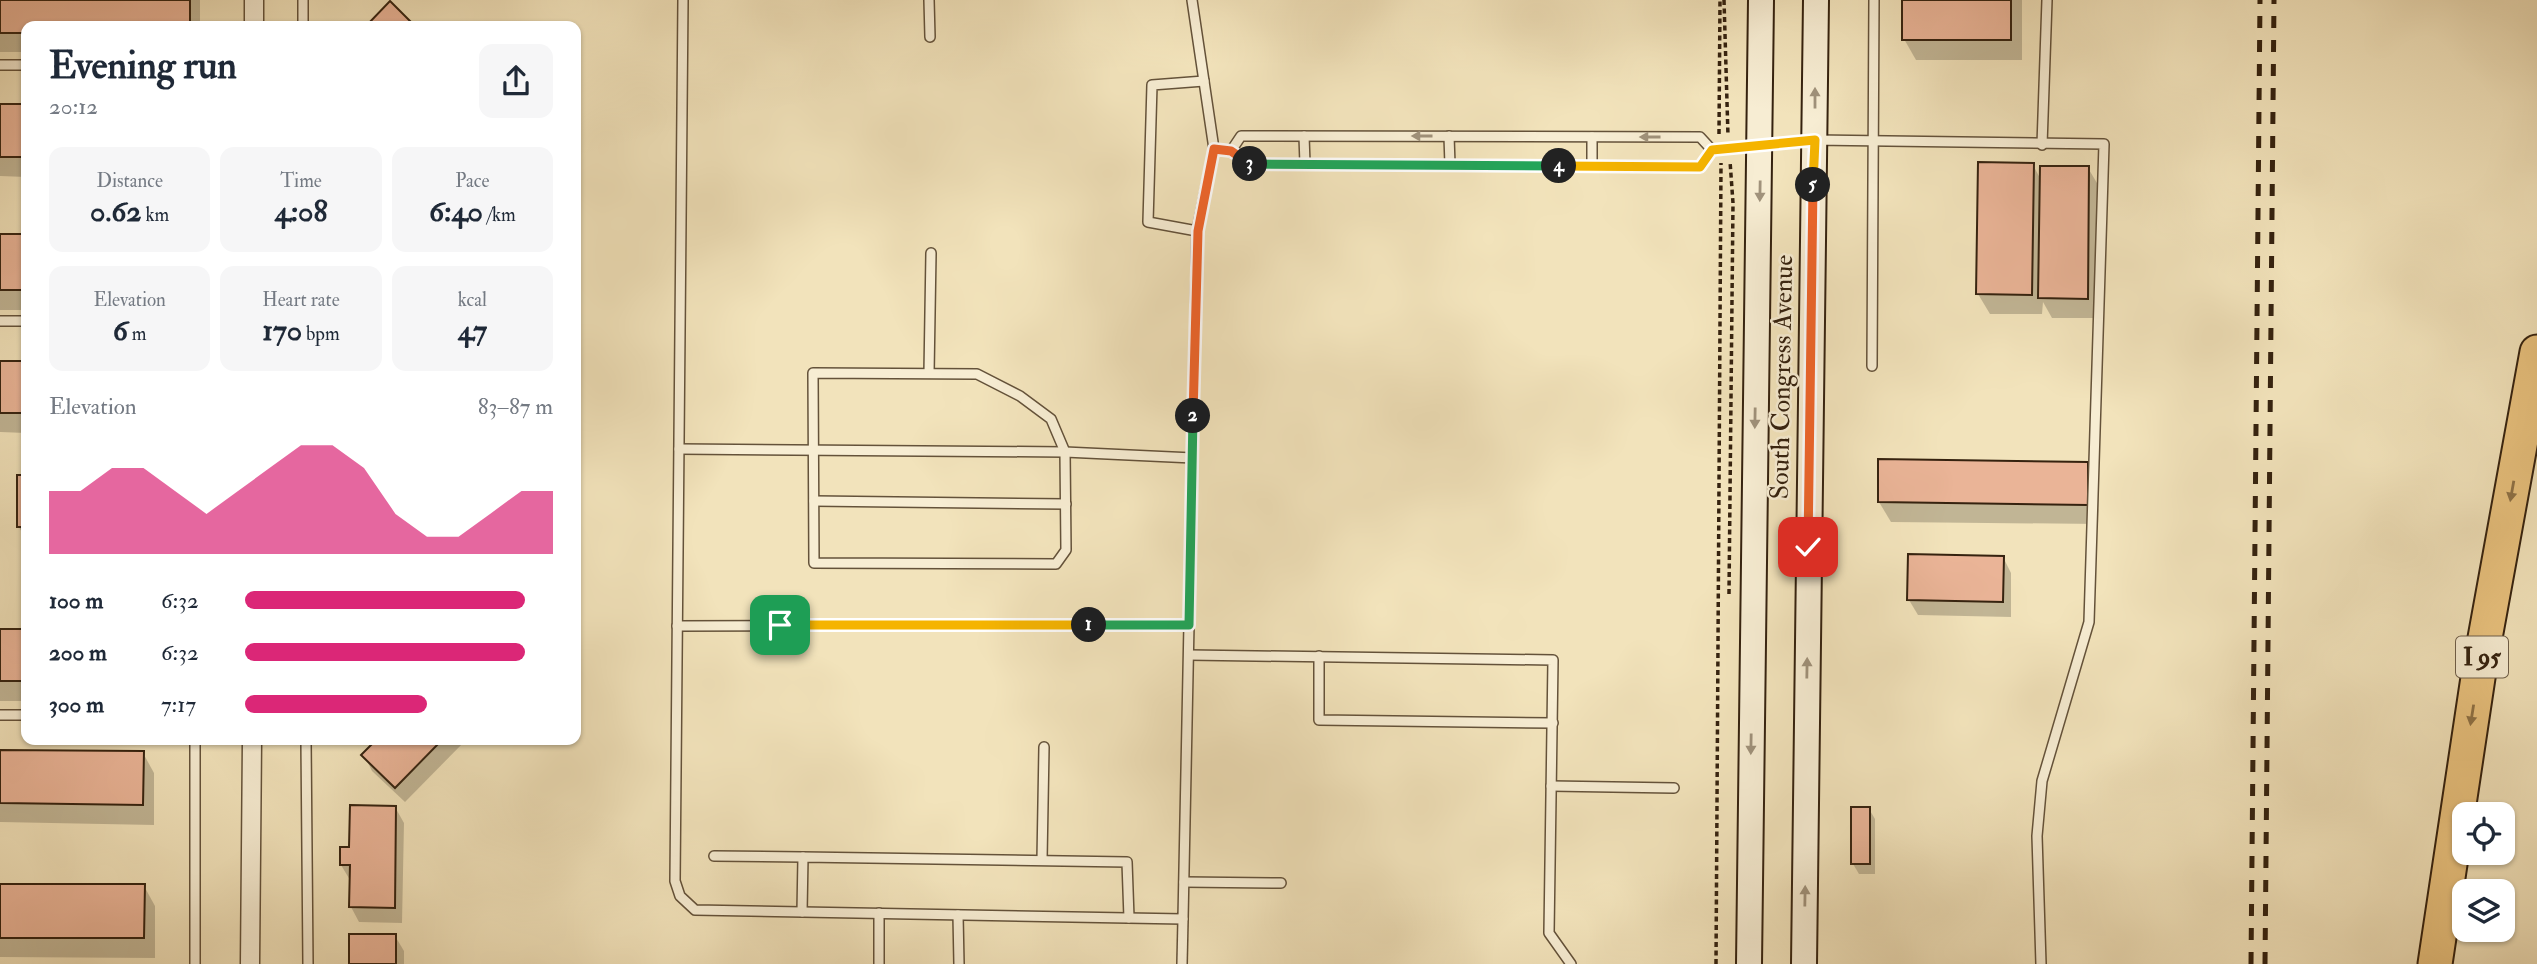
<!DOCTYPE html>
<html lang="en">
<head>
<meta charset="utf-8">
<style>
  :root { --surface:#fff; --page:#f6f6f7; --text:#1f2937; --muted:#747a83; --accent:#db2777 }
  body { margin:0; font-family:"IM FELL Double Pica",serif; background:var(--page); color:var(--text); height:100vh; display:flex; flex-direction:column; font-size:26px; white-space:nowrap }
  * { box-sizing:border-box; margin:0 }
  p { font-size:23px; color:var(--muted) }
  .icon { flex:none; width:38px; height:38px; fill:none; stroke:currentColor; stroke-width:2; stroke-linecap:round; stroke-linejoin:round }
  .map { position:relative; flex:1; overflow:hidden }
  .details { position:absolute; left:21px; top:21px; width:560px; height:724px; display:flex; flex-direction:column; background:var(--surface); border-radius:14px; box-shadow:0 2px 5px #0004 }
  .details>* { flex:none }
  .buttons { position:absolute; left:2452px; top:802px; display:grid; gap:14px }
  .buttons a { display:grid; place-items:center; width:63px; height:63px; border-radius:14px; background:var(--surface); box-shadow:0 2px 5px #0004; font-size:35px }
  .pin { position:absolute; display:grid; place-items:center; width:60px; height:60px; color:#fff; margin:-30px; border-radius:14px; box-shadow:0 4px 10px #0006 }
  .km { position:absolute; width:35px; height:35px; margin:-18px; border-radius:50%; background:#222; color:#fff; font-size:19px; line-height:35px; text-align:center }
  .round { display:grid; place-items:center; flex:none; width:74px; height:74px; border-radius:14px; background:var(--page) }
  .head { display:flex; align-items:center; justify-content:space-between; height:119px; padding:0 28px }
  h1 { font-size:38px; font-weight:800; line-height:52px }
  .stats { display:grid; grid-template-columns:repeat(3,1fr); gap:10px; height:119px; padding:7px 28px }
  .stats div { display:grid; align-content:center; border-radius:14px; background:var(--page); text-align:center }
  .stats b { font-size:30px; font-weight:800 }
  .stats small { font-size:19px; font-weight:400 }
  .stats p { font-size:19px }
  .chart { height:196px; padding:14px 28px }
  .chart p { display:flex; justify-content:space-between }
  .chart svg { width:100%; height:126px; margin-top:7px; fill:var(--accent); opacity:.7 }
  ul { padding:0 28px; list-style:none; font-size:23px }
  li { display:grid; grid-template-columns:112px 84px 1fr; align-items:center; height:52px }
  li i { height:18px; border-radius:9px; background:var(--accent) }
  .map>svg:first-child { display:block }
</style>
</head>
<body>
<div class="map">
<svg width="2537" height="964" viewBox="0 0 2537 964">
  <rect width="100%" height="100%" fill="#f2e3bb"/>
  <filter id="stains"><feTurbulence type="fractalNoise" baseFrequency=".00286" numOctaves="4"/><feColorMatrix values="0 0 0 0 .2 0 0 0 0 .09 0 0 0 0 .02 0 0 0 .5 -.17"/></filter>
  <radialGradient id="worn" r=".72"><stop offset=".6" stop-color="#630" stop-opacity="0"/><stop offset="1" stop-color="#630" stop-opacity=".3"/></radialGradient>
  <!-- shadow -->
  <g fill="#0003">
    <polygon points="0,0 200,0 200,26 26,26 26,52 0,52"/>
    <polygon points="1904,0 2022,0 2022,60 1916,60 1904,39"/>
    <polygon points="0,106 26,106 26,177 0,176"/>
    <polygon points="2033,165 2041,180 2088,168 2100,188 2098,318 2052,318 2043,302 2042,314 1990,314 1978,294"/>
    <rect x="0" y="236" width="26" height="74"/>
    <polygon points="26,362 26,433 0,432 0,363"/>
    <polygon points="2087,464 2099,484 2098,524 1891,522 1879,502"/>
    <polygon points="19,477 26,477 26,540 19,527"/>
    <polygon points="2003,557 2011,573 2011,617 1918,615 1909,600"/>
    <rect x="0" y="629" width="26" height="72"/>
    <polygon points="380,740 466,740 405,802 372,771 364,755"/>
    <polygon points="0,751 143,753 154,773 154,825 0,822"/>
    <polygon points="395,807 404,823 402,923 359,922 351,907 350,880 341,865 351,849"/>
    <polygon points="1869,809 1875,819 1875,874 1859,874 1853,864"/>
    <polygon points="0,886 144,886 155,906 155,958 0,957"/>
    <polygon points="395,936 404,951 404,964 351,964"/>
  </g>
  <!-- building -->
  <g fill="#eab497" stroke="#35220f" stroke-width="2">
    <polygon points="0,0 190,0 190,26 26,26 26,33 0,33"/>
    <rect x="1902" y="0" width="109" height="40"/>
    <polygon points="390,1 415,26 366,26"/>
    <rect x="0" y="104" width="26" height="53"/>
    <polygon points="1978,162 2034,163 2032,295 1976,294"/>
    <polygon points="2040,166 2089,166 2088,299 2038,298"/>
    <rect x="0" y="234" width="26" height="56"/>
    <rect x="0" y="361" width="26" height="52"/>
    <polygon points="1878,459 2088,462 2088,505 1878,502"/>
    <rect x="17" y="475" width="9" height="52"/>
    <polygon points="1908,554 2004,556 2003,602 1907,600"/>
    <rect x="0" y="629" width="26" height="52"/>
    <polygon points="376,740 442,740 395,788 361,755"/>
    <polygon points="0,750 144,751 143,805 0,803"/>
    <polygon points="350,805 396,806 395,908 349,907 350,865 340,865 340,847 349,847"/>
    <rect x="1851" y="807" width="19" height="57"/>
    <polygon points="0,884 145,884 144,938 0,938"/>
    <rect x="349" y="934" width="47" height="30"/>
  </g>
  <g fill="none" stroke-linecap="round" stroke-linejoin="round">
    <defs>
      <g id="lane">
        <polyline points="683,0 675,881 680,896 695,910 1183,919 1197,231"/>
        <polyline points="929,0 930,37"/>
        <polyline points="1192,0 1214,149 1231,151 1247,164 1700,167 1712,150 1815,140 2104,144 2089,622 2042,781 2037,836 2041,964"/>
        <polyline points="303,26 303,0"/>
        <polyline points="0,65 26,65"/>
        <polyline points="1204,81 1152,85 1148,222 1197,231 1214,149"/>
        <polyline points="1304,136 1305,164"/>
        <polyline points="1449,136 1450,165"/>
        <polyline points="1592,137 1592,166"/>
        <polyline points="2042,145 2047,0"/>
        <polyline points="1231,151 1241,136 1700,137 1712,150"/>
        <polyline points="0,321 26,321"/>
        <polyline points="1872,366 1874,0"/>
        <polygon points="813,373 977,374 1020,396 1051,419 1065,452 1066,550 1056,564 814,563"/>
        <polyline points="929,373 931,253"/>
        <polyline points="679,449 1065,452 1193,458"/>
        <polyline points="814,501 1066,504"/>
        <polyline points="677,626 1189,625"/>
        <polyline points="1189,655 1553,660 1549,933 1571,964"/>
        <polyline points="1319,656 1319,720 1553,723"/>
        <polyline points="0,715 26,715"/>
        <polyline points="306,740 308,964"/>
        <polyline points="1551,786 1674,788"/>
        <polyline points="714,856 803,857"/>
        <polyline points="1042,860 1044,747"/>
        <polyline points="1184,882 1281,883"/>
        <polyline points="802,912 803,857 1127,862 1129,918"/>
        <polyline points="879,913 879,964"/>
        <polyline points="958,915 959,964"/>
        <polyline points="195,964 195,740"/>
        <polyline points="1182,964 1183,919"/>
      </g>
      <g id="street">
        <polyline points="254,26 254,0"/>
        <polyline points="250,964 252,740"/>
      </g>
      <g id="secondary">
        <polyline points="1749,964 1761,0"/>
        <polyline points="1804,964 1816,0"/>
      </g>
      <polyline id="highway" points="2435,964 2479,671 2537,352"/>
    </defs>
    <!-- lane casing -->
    <use href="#lane" stroke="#64523a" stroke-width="12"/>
    <!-- street casing -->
    <use href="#street" stroke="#64523a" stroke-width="21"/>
    <!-- secondary casing -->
    <use href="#secondary" stroke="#35220f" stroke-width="28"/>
    <!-- highway casing -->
    <use href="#highway" stroke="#35220f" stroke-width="37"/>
    <!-- path -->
    <g stroke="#35220f" stroke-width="3.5" stroke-dasharray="5 3.5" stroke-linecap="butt">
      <polyline points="1724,0 1728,136"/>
      <polyline points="1719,134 1720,0"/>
      <polyline points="1729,594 1733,203 1730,161"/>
      <polyline points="1716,964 1721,163"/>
    </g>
    <!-- lane -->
    <use href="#lane" stroke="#f7edd3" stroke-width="9"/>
    <!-- street -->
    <use href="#street" stroke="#f7edd3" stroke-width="18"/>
    <!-- secondary -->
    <use href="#secondary" stroke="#f7edd3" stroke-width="24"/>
    <!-- highway -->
    <use href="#highway" stroke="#e9c27e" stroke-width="33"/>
    <!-- rail -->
    <g stroke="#35220f" stroke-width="5" stroke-dasharray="12 12" stroke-linecap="butt">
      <polyline points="2251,964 2260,0"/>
      <polyline points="2265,964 2274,0"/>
    </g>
  </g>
  <!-- one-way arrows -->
  <defs><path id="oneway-solid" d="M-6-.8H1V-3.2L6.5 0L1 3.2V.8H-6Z" transform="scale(1.75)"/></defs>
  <g fill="#a0927b">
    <use href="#oneway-solid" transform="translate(1815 98) rotate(-90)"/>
    <use href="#oneway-solid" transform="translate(1422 136) rotate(-180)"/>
    <use href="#oneway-solid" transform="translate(1650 137) rotate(-180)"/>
    <use href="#oneway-solid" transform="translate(1760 191) rotate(91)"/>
    <use href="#oneway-solid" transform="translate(1755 418) rotate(91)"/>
    <use href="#oneway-solid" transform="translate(1807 668) rotate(-89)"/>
    <use href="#oneway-solid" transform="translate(1751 744) rotate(91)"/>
    <use href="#oneway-solid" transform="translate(1805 896) rotate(-89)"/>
  </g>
  <g fill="#8f7246">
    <use href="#oneway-solid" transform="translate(2512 491) rotate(100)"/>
    <use href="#oneway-solid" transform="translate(2472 715) rotate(99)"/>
  </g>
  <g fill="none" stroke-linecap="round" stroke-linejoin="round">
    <defs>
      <polyline id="split-1" points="780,625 1089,625"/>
      <polyline id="split-2" points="1089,625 1189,625 1193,416"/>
      <polyline id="split-3" points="1193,416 1198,231 1214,149 1231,151 1250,164"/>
      <polyline id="split-4" points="1250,164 1559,166"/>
      <polyline id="split-5" points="1559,166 1700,167 1712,150 1815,140 1813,185"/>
      <polyline id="split-6" points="1808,547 1813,185"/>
    </defs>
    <!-- split-1 casing -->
    <use href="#split-1" stroke="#fff" stroke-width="14"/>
    <!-- split-2 casing -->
    <use href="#split-2" stroke="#fff" stroke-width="14"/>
    <!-- split-3 casing -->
    <use href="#split-3" stroke="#fff" stroke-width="14"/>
    <!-- split-4 casing -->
    <use href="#split-4" stroke="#fff" stroke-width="14"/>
    <!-- split-5 casing -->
    <use href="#split-5" stroke="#fff" stroke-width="14"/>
    <!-- split-6 casing -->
    <use href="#split-6" stroke="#fff" stroke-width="14"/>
    <!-- split-1 -->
    <use href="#split-1" stroke="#f5b400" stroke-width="9"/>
    <!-- split-2 -->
    <use href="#split-2" stroke="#22a559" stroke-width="9"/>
    <!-- split-3 -->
    <use href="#split-3" stroke="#f0652b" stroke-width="9"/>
    <!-- split-4 -->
    <use href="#split-4" stroke="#22a559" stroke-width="9"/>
    <!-- split-5 -->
    <use href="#split-5" stroke="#f5b400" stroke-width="9"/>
    <!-- split-6 -->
    <use href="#split-6" stroke="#f0652b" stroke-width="9"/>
  </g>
  <g text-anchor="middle" stroke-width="5" stroke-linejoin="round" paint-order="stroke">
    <!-- shield labels -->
    <rect fill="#f7edd3" stroke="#6f5f4a" stroke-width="2" x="2456" y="636.5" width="52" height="41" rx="5"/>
    <g font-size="24" font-weight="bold" fill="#35220f">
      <text x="2482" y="665">I 95</text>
    </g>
    <!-- street labels -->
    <g font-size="26" fill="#35220f" stroke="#f7edd3">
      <text transform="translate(1781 377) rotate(-89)" y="9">South Congress Avenue</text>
    </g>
  </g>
  <rect width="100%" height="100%" filter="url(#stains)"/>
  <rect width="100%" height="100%" fill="url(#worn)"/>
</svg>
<div class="buttons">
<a><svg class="icon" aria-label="locate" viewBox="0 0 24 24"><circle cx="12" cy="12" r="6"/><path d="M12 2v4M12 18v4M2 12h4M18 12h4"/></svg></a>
<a><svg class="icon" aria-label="layers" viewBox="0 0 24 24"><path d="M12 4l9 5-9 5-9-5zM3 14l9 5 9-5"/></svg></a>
</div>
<div class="pin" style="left:780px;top:625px;background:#1e9e55"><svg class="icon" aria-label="arrive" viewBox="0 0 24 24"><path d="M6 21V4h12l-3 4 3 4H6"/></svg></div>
<div class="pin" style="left:1808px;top:547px;background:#d93025"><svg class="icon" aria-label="check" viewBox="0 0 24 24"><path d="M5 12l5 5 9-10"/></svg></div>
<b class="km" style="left:1089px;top:625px">1</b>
<b class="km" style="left:1193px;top:416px">2</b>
<b class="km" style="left:1250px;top:164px">3</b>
<b class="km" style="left:1559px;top:166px">4</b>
<b class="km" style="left:1813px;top:185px">5</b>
<section class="details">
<div class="head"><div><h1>Evening run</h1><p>20:12</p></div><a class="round"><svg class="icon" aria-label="share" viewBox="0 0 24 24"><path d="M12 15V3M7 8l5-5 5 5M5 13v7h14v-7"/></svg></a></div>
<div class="stats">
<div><p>Distance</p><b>0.62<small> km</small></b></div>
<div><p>Time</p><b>4:08</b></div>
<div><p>Pace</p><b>6:40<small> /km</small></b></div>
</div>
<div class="stats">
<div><p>Elevation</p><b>6<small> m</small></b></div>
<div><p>Heart rate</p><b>170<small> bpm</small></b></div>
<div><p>kcal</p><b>47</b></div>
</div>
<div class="chart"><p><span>Elevation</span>83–87 m</p>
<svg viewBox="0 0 160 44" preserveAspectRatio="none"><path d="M0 44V22L10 22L20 14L30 14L40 22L50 30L60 22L70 14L80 6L90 6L100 14L110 30L120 38L130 38L140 30L150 22L160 22V44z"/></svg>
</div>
<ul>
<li><b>100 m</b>6:32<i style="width:91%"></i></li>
<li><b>200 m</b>6:32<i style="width:91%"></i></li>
<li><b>300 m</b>7:17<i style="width:59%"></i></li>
</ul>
</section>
</div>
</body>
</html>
